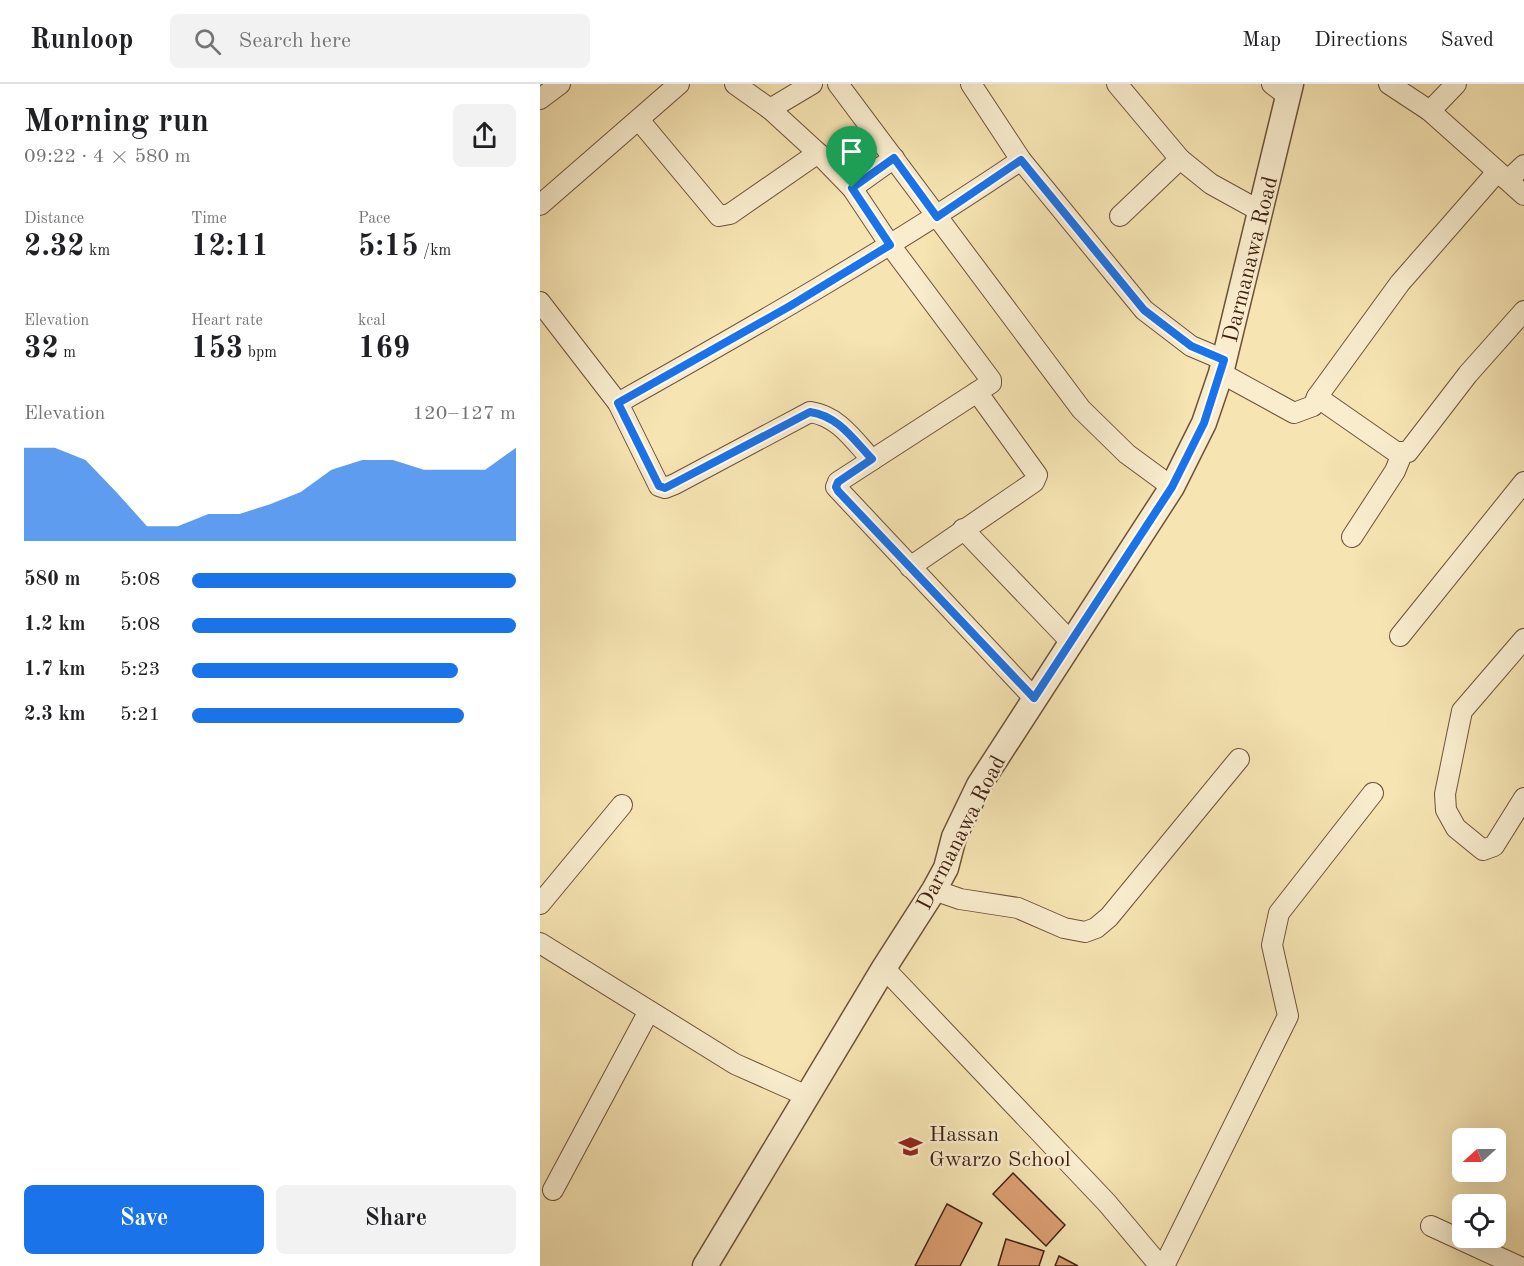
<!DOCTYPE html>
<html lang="en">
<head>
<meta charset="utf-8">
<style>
  :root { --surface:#fff; --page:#f2f2f2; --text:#202124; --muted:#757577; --line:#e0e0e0; --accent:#1a73e8 }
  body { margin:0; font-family:"Old Standard TT",serif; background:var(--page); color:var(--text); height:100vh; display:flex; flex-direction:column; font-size:22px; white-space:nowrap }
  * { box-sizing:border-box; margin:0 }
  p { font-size:20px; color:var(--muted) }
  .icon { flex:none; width:33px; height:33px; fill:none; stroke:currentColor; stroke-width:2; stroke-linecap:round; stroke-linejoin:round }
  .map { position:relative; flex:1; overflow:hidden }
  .drawer { display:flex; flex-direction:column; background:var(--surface); width:540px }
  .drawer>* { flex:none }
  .needle { width:39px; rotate:249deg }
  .buttons { position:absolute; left:912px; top:1044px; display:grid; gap:12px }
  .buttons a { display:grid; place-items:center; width:54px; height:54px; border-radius:9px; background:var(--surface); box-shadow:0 6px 24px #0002; font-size:30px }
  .pin { position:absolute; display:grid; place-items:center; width:51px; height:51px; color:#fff; margin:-62px -26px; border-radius:50% 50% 50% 0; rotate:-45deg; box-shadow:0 0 6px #0007 }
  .pin .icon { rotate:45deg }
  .round { display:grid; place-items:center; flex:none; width:63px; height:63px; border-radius:9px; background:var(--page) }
  .summary { display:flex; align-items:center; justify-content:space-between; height:102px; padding:0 24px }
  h1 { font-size:33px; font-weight:700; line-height:45px }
  .metrics { display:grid; grid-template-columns:repeat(3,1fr); gap:9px; height:102px; padding:6px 24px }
  .metrics div { display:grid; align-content:center }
  .metrics b { font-size:30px; font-weight:700 }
  .metrics small { font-size:16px; font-weight:400 }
  .metrics p { font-size:16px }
  .chart { height:168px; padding:12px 24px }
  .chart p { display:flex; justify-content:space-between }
  .chart svg { width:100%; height:108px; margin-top:6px; fill:var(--accent); opacity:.7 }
  .primary-button { display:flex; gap:12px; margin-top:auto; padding:12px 24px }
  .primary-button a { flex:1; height:69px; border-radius:9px; background:var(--accent); color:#fff; font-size:24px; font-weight:700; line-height:69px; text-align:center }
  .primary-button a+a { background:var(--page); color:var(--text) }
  ul { padding:0 24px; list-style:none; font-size:20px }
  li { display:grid; grid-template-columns:96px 72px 1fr; align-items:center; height:45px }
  li i { height:15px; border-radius:8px; background:var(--accent) }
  header { display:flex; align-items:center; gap:36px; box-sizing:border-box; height:84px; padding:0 30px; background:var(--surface); border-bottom:2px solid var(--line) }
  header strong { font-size:28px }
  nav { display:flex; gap:33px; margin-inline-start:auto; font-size:21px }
  .search { width:420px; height:54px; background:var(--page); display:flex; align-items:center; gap:15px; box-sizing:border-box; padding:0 21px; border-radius:9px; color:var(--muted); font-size:22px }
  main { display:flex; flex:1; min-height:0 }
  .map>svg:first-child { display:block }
</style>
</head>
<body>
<header>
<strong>Runloop</strong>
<div class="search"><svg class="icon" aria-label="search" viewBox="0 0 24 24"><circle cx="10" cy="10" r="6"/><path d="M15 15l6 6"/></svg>Search here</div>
<nav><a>Map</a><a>Directions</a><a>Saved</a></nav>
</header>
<main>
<section class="drawer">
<div class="summary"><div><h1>Morning run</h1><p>09:22 · 4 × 580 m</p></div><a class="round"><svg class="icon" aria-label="share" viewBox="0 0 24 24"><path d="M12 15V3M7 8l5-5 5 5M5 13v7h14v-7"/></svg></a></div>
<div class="metrics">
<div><p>Distance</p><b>2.32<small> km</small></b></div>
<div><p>Time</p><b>12:11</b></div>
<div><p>Pace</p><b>5:15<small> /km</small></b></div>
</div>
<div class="metrics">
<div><p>Elevation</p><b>32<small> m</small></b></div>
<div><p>Heart rate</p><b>153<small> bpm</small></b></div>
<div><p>kcal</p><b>169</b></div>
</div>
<div class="chart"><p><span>Elevation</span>120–127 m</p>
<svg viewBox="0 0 160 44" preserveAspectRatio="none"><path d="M0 44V6L10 6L20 11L30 24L40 38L50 38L60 33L70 33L80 29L90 24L100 15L110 11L120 11L130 15L140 15L150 15L160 6V44z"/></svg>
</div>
<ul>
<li><b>580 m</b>5:08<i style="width:100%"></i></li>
<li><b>1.2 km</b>5:08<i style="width:100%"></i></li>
<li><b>1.7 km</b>5:23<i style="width:82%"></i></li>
<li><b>2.3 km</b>5:21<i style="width:84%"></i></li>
</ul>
<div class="primary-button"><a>Save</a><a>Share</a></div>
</section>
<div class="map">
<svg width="984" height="1182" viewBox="0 0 984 1182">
  <rect width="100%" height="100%" fill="#f6e4b3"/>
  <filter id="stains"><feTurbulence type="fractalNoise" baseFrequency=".00333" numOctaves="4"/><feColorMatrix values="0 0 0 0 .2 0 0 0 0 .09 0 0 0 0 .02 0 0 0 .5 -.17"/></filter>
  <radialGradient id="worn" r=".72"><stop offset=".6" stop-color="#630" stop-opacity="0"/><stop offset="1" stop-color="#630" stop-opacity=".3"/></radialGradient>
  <!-- building -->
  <g fill="#dda073" stroke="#401f13" stroke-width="1.5">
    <polygon points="473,1089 525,1141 506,1162 453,1110"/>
    <polygon points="407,1120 442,1139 420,1182 375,1182"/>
    <polygon points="466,1155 504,1167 499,1182 458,1182"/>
    <polygon points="519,1172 538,1182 515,1182"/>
  </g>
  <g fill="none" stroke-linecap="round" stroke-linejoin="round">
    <defs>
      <g id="minor">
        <polyline points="195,0 230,25 278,69 312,104 350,161 451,296 451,299 298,398 296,403 494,614"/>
        <polyline points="298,0 541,325 587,370 632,403"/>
        <polyline points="431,0 481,76 604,226 651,262 684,276"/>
        <polyline points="577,0 640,75 671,100 720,127"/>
        <polyline points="732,0 748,12"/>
        <polyline points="849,0 890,27 984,111"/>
        <polyline points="0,15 20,0"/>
        <polyline points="230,25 272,0"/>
        <polyline points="890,27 916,0"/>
        <polyline points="99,36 179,132 190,130 278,69"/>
        <polyline points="968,96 984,81"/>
        <polyline points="312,104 354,74"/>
        <polyline points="0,121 139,0"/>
        <polyline points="580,132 640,75"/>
        <path d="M0,218l78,101 41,83 6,2 10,-4 135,-72c28,4 43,27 62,48"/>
        <polyline points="681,289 754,329 773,322 777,313 860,199 957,88"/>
        <polyline points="777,313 856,368 868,368 928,290 984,227"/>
        <path d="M78,319c137,-77 273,-155 403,-243"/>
        <polyline points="423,445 531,558"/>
        <polyline points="812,453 855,387 862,370"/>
        <polyline points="370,483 494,398 497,391 437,308"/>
        <polyline points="860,552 984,398"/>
        <polyline points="984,555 922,627 905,710 906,726 916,744 943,766 954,762 984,714"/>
        <polyline points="394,806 420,815 478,824 524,844 545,848 556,844 569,833 699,675"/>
        <polyline points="0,820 82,721"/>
        <polyline points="0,859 195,980 267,1012"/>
        <polyline points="344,884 567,1119 620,1182"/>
        <polyline points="13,1106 109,927"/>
        <polyline points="891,1142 978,1182"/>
        <polyline points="624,1182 748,932 732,861 739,829 833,709"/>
      </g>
      <polyline id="tertiary" points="165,1182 344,884 394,806 406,784 414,753 439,701 632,403 664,339 681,289 751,0"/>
    </defs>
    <!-- minor casing -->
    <use href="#minor" stroke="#6e503b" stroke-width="22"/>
    <!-- tertiary casing -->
    <use href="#tertiary" stroke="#6e503b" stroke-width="27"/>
    <!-- minor -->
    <use href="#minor" stroke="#f9edce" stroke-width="20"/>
    <!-- tertiary -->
    <use href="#tertiary" stroke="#f9edce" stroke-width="24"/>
  </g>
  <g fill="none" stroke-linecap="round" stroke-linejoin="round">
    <defs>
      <path id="route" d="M354,74l43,59 84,-57 123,150 47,36 33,14 -20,63 -32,64 -138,211 -196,-207 -2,-4 2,-5 34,-23c-19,-20 -34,-43 -62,-47l-145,76 -6,-2 -41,-83 172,-97 100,-61 -38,-57z"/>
    </defs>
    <!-- route casing -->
    <use href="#route" stroke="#fff" stroke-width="12"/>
    <!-- route -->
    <use href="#route" stroke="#1a73e8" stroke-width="8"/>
  </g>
  <!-- icons -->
  <defs>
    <symbol id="school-bare" viewBox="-9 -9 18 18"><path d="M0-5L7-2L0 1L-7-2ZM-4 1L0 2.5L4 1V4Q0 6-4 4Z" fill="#8f2418" stroke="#f9edce" stroke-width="2.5" paint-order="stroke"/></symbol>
  </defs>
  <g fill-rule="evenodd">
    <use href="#school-bare" x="354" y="1046" width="33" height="33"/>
  </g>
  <g text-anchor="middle" stroke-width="5" stroke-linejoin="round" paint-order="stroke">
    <!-- street labels -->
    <g font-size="22" fill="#401f13" stroke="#f9edce">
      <text transform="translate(709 175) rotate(-76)" y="8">Darmanawa Road</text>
      <text transform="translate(420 748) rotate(-63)" y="8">Darmanawa Road</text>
    </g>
    <!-- poi labels -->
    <g font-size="22" fill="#401f13" stroke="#f9edce" text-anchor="start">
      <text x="389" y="1057">Hassan<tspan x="389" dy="25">Gwarzo School</tspan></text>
    </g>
  </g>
  <rect width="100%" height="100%" filter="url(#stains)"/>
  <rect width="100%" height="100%" fill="url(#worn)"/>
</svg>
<div class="buttons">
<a><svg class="needle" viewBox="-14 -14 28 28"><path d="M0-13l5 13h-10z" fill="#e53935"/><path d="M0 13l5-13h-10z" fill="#757577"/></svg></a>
<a><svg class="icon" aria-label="locate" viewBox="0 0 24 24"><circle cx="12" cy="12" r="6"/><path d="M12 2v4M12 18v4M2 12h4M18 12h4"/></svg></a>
</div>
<div class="pin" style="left:312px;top:104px;background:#1e9e55"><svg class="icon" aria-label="arrive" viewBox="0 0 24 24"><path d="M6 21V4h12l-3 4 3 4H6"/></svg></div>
</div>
</main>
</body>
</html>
